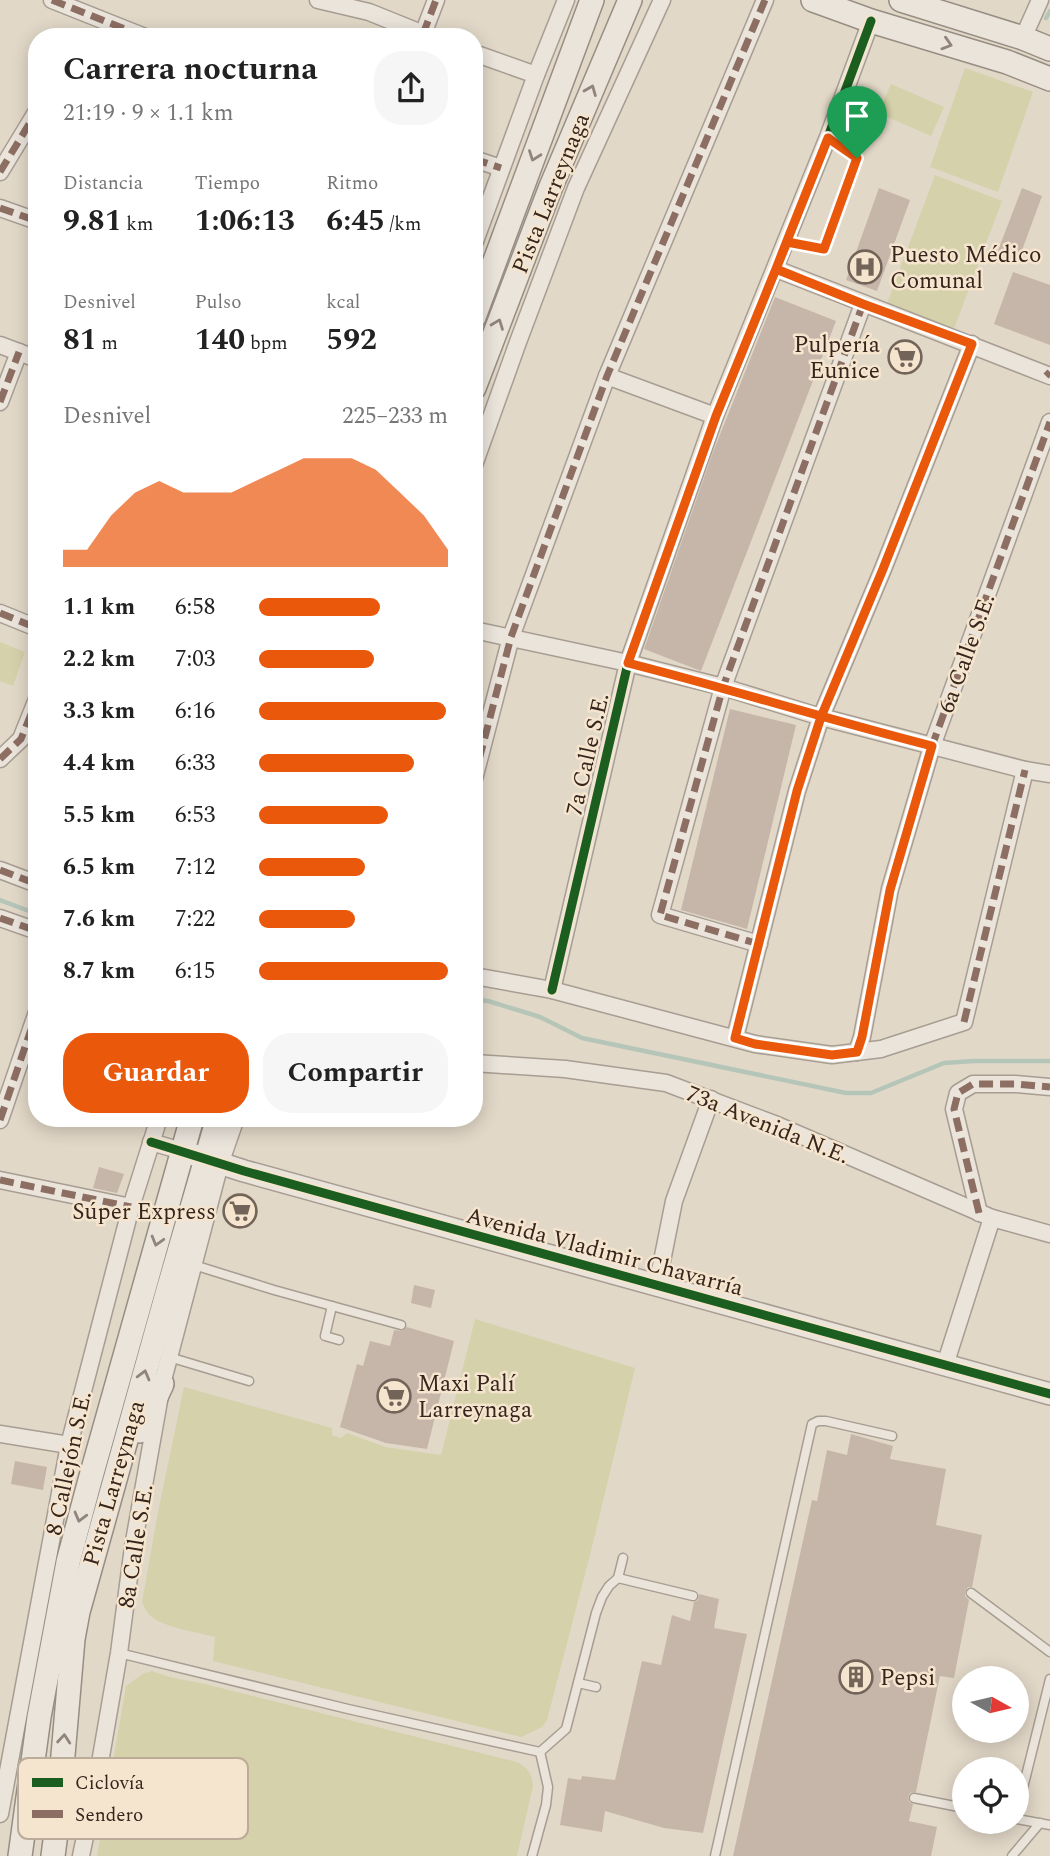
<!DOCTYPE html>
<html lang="es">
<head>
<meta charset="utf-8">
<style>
  :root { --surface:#fff; --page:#f6f6f6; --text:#222; --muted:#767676; --accent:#ea580c }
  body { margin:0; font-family:Spectral,serif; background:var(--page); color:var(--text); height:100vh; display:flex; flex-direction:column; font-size:26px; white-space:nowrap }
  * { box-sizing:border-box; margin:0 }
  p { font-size:23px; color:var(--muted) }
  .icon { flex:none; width:38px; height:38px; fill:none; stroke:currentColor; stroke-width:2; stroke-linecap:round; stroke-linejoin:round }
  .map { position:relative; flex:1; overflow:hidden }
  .drawer { position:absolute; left:28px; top:28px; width:455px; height:1099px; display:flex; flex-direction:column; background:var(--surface); border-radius:28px; box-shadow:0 4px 18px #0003 }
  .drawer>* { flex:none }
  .needle { width:46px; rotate:98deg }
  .tools { position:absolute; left:952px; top:1666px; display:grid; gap:14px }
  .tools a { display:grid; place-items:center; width:77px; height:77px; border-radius:50%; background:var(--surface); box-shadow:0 4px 18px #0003; font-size:35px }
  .pin { position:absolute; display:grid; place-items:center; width:60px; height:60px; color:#fff; margin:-72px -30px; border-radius:50% 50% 50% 0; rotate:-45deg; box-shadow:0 0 7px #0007 }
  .pin .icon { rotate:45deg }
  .round { display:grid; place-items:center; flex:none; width:74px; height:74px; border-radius:28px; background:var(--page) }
  .overview { display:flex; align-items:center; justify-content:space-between; height:119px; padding:0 35px }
  h1 { font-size:32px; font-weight:700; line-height:52px }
  .metrics { display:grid; grid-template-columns:repeat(3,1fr); gap:10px; height:119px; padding:7px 35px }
  .metrics div { display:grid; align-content:center }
  .metrics b { font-size:30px; font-weight:700 }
  .metrics small { font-size:19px; font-weight:400 }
  .metrics p { font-size:19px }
  .chart { height:196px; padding:14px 35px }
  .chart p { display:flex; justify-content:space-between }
  .chart svg { width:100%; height:126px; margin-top:7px; fill:var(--accent); opacity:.7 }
  .button { display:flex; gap:14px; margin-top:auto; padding:14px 35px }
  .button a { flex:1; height:80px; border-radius:28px; background:var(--accent); color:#fff; font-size:28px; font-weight:700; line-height:80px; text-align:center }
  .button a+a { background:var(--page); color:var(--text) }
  ul { padding:0 35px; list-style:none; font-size:23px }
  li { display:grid; grid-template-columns:112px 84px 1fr; align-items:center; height:52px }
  li i { height:18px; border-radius:9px; background:var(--accent) }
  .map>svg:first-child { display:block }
</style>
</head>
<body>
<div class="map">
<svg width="1050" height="1856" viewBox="0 0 1050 1856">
  <rect width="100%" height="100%" fill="#e2d8c8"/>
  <!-- green -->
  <g fill="#d5d1ab">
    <polygon points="965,68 1033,92 998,192 930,167"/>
    <polygon points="891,84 944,107 931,136 878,113"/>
    <polygon points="935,175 1002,201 952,334 885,309"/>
    <polygon points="0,642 25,652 13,686 0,681"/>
    <path d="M475,1319l160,49 -44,183 -44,169 -5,7 -21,10 -308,-76 2,-24c-15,-4 -53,-10 -64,-21 -4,-3 -7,-9 -9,-14l16,-90 26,-125 148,41v7l9,3 6,-5 38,14 56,8z"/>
    <path d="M152,1671l17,6 36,7 312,78c11,6 15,12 16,24l-16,70h-420l29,-170 18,-13z"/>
  </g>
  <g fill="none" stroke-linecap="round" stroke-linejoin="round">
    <!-- stream -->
    <g stroke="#b5c6b9" stroke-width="4.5">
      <polyline points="1046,18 1050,11"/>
      <polyline points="0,900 37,914"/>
      <polyline points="474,999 488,1001 540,1017 582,1038 846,1093 871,1093 944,1063 974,1061 1050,1061"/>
    </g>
  </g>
  <!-- building -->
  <g fill="#c6b6aa">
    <polygon points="879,188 910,200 877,291 846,280"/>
    <polygon points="1022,188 1042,196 1018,261 997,253"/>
    <polygon points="1013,272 1050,285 1050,345 994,324"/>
    <polygon points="775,297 836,321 701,671 644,649 713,452"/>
    <polygon points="730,709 796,725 747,929 681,910"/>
    <polygon points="99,1167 124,1174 117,1193 93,1188"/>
    <polygon points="414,1285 435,1290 431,1308 411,1303"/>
    <polygon points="407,1327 454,1341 427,1449 386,1443 340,1427 357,1364 363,1366 370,1341 390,1346 394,1330 402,1331"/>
    <polygon points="851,1434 893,1446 890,1459 946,1469 936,1525 982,1535 972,1587 968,1587 965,1592 965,1596 969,1600 954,1678 940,1676 916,1792 910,1793 908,1797 909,1802 913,1804 909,1821 937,1827 931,1856 733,1856 812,1500 817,1501 827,1450 847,1455"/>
    <polygon points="15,1461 47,1467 43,1490 11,1484"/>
    <polygon points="699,1594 719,1599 714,1628 747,1634 703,1833 664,1828 605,1811 602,1832 560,1825 568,1778 581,1780 582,1776 615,1780 642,1661 661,1665 672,1615 690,1621 694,1602 698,1600"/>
  </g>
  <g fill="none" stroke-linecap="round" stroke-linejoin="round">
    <defs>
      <g id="service">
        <polyline points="787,242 824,249 857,158 828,137"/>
        <polyline points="194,1265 274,1290 332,1306 325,1336 339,1340"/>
        <polyline points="332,1306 401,1325"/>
        <polyline points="169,1357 249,1381"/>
        <polyline points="618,1578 693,1596"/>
        <polyline points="971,1593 1050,1652"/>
        <polyline points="119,1653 348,1709 540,1752"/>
        <polyline points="578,1683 596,1687"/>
        <polyline points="540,1752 566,1729 596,1613 602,1597 609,1586 618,1578 623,1558"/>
        <polyline points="1022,1792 1050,1679"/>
        <polyline points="914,1798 964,1808"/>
        <polyline points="1017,1819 1050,1825"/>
        <polyline points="532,1856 546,1805 548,1787 540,1752"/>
        <polyline points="715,1856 812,1424 818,1421 826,1421 892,1436"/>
        <polyline points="1012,1856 1040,1823"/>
      </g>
      <g id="minor">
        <polyline points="52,0 145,37"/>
        <polyline points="318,0 369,12 431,37"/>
        <polyline points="423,34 436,0"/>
        <polyline points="1023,38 1040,0"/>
        <polyline points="474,53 536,75"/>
        <polyline points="474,159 501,168"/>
        <polyline points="0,172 37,111"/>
        <polyline points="0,208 37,221"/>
        <polyline points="474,244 536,75 566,0"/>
        <polyline points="776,269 1050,376"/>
        <polyline points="0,345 37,359"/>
        <polyline points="607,376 715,416"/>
        <polyline points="0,402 19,352"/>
        <polyline points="474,465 518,342 576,188 662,0"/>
        <polyline points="0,613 37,628"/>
        <polyline points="474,630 628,663 723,687 821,717 1025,770 1050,774"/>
        <polyline points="0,759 21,739 37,699"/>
        <polyline points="474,779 511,637 607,376 765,0"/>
        <polyline points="0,870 37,884"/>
        <polyline points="0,918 37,931"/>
        <polyline points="759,944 660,915 723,687 863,304"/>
        <polyline points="474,976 552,990 755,1044 832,1055 881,1049 964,1022 1025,770"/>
        <polyline points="552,990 628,663 715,416 828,137 871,21"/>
        <polyline points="735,1038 797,791 821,717 883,569 972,344"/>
        <polyline points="857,1052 862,1037 890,889 932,746 1050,422"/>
        <polyline points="474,1063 565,1069 666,1083 777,1125 992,1218 1050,1234"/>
        <polyline points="0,1120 37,1012"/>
        <polyline points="151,1142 182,1151"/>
        <polyline points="0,1180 131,1207"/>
        <polyline points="979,1213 954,1109 958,1093 973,1084 1015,1084 1050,1087"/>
        <polyline points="657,1286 674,1201 711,1099"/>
        <polyline points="945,1365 992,1218"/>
        <polyline points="0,1434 69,1445"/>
        <polyline points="0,1814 69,1445 131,1207 159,1118"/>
        <polyline points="81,1856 98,1774 119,1653 133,1547 162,1384 220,1164 236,1118"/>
      </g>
      <polyline id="tertiary" points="182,1151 244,1171 1050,1394"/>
      <g id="secondary">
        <polyline points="813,0 871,21 1007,62 1050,79"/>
        <polyline points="901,0 1023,38 1050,49"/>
        <polyline points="474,317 592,0"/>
        <polyline points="474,388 550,189 630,0"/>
        <polyline points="140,1431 162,1384"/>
        <polyline points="20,1856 39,1717 68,1562 90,1480 192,1118"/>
        <polyline points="53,1856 57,1825 73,1639 78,1612 168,1290 218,1118"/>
      </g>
    </defs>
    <!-- service casing -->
    <use href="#service" stroke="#a79d92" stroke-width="11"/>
    <!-- minor casing -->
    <use href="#minor" stroke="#a79d92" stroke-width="19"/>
    <!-- tertiary casing -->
    <use href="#tertiary" stroke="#a79d92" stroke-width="24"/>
    <!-- secondary casing -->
    <use href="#secondary" stroke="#978d82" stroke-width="26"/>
    <!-- service -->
    <use href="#service" stroke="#eae4db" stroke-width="8"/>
    <!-- minor -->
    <use href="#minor" stroke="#eae4db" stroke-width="16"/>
    <!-- tertiary -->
    <use href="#tertiary" stroke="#eae4db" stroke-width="21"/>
    <!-- secondary -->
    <use href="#secondary" stroke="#eae4db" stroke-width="23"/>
    <!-- quiet -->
    <g stroke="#8d6e63" stroke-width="7" stroke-dasharray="14 7" stroke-linecap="butt">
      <polyline points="52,0 145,37"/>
      <polyline points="423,34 436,0"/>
      <polyline points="474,159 501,168"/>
      <polyline points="0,172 37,111"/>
      <polyline points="0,208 37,221"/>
      <polyline points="1046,376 1050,372"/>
      <polyline points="0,402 19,352"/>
      <polyline points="0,613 37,628"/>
      <polyline points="0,759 21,739 37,699"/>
      <polyline points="474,779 511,637 607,376 765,0"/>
      <polyline points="0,870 37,884"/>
      <polyline points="0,918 37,931"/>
      <polyline points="759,944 660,915 723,687 863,304"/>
      <polyline points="964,1022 1025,770"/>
      <polyline points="735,1038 797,791 821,717 883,569 972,344"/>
      <polyline points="857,1052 862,1037 890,889 932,746 1050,422"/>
      <polyline points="0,1120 37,1012"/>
      <polyline points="0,1180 131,1207"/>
      <polyline points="979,1213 954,1109 958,1093 973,1084 1015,1084 1050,1087"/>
    </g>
    <defs>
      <g id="cycleway">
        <polyline points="552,990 628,663 715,416 828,137 871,21"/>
        <polyline points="151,1142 244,1171 1050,1394"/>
      </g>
    </defs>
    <!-- cycleway casing -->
    <use href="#cycleway" stroke="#f5e5ce" stroke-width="13"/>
    <!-- cycleway -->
    <use href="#cycleway" stroke="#1b5e20" stroke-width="9"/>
  </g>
  <!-- one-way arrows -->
  <defs><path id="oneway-chevron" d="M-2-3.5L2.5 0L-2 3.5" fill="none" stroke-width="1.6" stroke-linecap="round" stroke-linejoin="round" transform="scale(1.75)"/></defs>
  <g stroke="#90847c">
    <use href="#oneway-chevron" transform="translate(947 44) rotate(17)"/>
    <use href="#oneway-chevron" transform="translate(591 90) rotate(-68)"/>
    <use href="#oneway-chevron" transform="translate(534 156) rotate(110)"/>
    <use href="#oneway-chevron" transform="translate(498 324) rotate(-69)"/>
    <use href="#oneway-chevron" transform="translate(157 1241) rotate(106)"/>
    <use href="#oneway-chevron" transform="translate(144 1375) rotate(-75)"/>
    <use href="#oneway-chevron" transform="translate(80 1517) rotate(105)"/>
    <use href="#oneway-chevron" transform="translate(64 1739) rotate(-85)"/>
  </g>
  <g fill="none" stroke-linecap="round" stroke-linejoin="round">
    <defs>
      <path id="route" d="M857,158l-33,91 -37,-7 -71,174 -88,247c102,26 202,57 304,83l-42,144 -28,147 -5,15 -25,3 -77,-11 -20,-6 62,-247 24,-74 62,-148 89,-225 -109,-40 -87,-35c17,-44 35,-88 52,-131l29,20"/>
    </defs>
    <!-- route casing -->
    <use href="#route" stroke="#fff" stroke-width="14"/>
    <!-- route -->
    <use href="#route" stroke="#ea580c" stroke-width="9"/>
  </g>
  <!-- icons -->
  <defs>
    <symbol id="hospital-ring" viewBox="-11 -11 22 22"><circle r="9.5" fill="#f5e5ce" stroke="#726458" stroke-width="1.5"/><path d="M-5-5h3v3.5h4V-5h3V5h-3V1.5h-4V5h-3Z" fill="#726458"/></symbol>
    <symbol id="supermarket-ring" viewBox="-11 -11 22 22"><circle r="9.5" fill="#f5e5ce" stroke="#726458" stroke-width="1.5"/><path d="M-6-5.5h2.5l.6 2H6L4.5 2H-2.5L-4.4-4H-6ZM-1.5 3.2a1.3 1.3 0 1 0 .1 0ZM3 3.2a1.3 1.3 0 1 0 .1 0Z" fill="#726458"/></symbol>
    <symbol id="building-ring" viewBox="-11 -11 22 22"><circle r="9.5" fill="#f5e5ce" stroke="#726458" stroke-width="1.5"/><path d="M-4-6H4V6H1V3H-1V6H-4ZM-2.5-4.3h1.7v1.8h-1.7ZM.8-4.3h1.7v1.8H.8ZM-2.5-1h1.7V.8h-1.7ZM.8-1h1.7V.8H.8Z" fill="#726458"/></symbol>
  </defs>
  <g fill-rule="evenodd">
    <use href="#hospital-ring" x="846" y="248" width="38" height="38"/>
    <use href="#supermarket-ring" x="886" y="338" width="38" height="38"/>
    <use href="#supermarket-ring" x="221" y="1192" width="38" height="38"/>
    <use href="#supermarket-ring" x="375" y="1377" width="38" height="38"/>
    <use href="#building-ring" x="837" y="1658" width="38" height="38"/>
  </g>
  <g text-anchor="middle" stroke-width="5" stroke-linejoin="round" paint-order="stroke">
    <!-- street labels -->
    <g font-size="23" fill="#35251c" stroke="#f5e5ce">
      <text transform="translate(550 193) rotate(-68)" y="8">Pista Larreynaga</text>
      <text transform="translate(966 653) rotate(-70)" y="8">6a Calle S.E.</text>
      <text transform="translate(587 754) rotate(-77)" y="8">7a Calle S.E.</text>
      <text transform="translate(768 1124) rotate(22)" y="8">73a Avenida N.E.</text>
      <text transform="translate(605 1251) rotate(15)" y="8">Avenida Vladimir Chavarría</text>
      <text transform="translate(68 1463) rotate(-78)" y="8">8 Callejón S.E.</text>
      <text transform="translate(113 1483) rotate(-74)" y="8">Pista Larreynaga</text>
      <text transform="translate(135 1546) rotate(-81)" y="8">8a Calle S.E.</text>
    </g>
    <!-- poi labels -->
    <g font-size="23" fill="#35251c" stroke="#f5e5ce" text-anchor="start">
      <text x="890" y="262">Puesto Médico<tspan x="890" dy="26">Comunal</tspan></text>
      <text x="880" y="352" text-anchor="end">Pulpería<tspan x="880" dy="26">Eunice</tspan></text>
      <text x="216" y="1219" text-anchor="end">Súper Express</text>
      <text x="418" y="1391">Maxi Palí<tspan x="418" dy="26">Larreynaga</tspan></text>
      <text x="880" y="1685">Pepsi</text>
    </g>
  </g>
  <!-- legend -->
  <rect x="18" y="1758" width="230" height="81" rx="10" fill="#f5e5ce" stroke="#bbab99" stroke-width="2"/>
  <rect x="32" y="1778" width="31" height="9" fill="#1b5e20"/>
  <rect x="32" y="1810" width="31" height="8" fill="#8d6e63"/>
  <g font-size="19" fill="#35251c">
    <text x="75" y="1789">Ciclovía</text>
    <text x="75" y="1821">Sendero</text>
  </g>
</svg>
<div class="tools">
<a><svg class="needle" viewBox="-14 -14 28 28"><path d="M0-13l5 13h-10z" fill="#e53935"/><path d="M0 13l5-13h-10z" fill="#767676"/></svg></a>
<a><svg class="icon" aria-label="locate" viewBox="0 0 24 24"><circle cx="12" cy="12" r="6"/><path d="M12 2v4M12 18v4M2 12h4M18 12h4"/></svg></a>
</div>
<div class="pin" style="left:857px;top:158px;background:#1e9e55"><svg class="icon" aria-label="arrive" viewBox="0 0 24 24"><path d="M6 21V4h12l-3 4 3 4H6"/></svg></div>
<section class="drawer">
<div class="overview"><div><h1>Carrera nocturna</h1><p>21:19 · 9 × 1.1 km</p></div><a class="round"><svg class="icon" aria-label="share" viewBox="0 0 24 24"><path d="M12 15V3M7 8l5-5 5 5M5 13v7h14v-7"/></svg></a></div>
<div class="metrics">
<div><p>Distancia</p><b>9.81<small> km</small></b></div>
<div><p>Tiempo</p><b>1:06:13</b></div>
<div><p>Ritmo</p><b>6:45<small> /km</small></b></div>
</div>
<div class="metrics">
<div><p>Desnivel</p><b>81<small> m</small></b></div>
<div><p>Pulso</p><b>140<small> bpm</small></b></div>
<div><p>kcal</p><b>592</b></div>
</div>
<div class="chart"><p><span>Desnivel</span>225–233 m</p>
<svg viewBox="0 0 160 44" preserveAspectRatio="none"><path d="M0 44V38L10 38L20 26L30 18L40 14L50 18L60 18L70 18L80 14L90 10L100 6L110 6L120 6L130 10L140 18L150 26L160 38V44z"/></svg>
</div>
<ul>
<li><b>1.1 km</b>6:58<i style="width:64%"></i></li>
<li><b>2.2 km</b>7:03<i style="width:61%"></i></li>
<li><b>3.3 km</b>6:16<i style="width:99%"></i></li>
<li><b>4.4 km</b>6:33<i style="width:82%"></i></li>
<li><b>5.5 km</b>6:53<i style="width:68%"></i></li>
<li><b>6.5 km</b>7:12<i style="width:56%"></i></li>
<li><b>7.6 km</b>7:22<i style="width:51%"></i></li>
<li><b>8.7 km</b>6:15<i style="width:100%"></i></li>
</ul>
<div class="button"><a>Guardar</a><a>Compartir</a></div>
</section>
</div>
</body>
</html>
